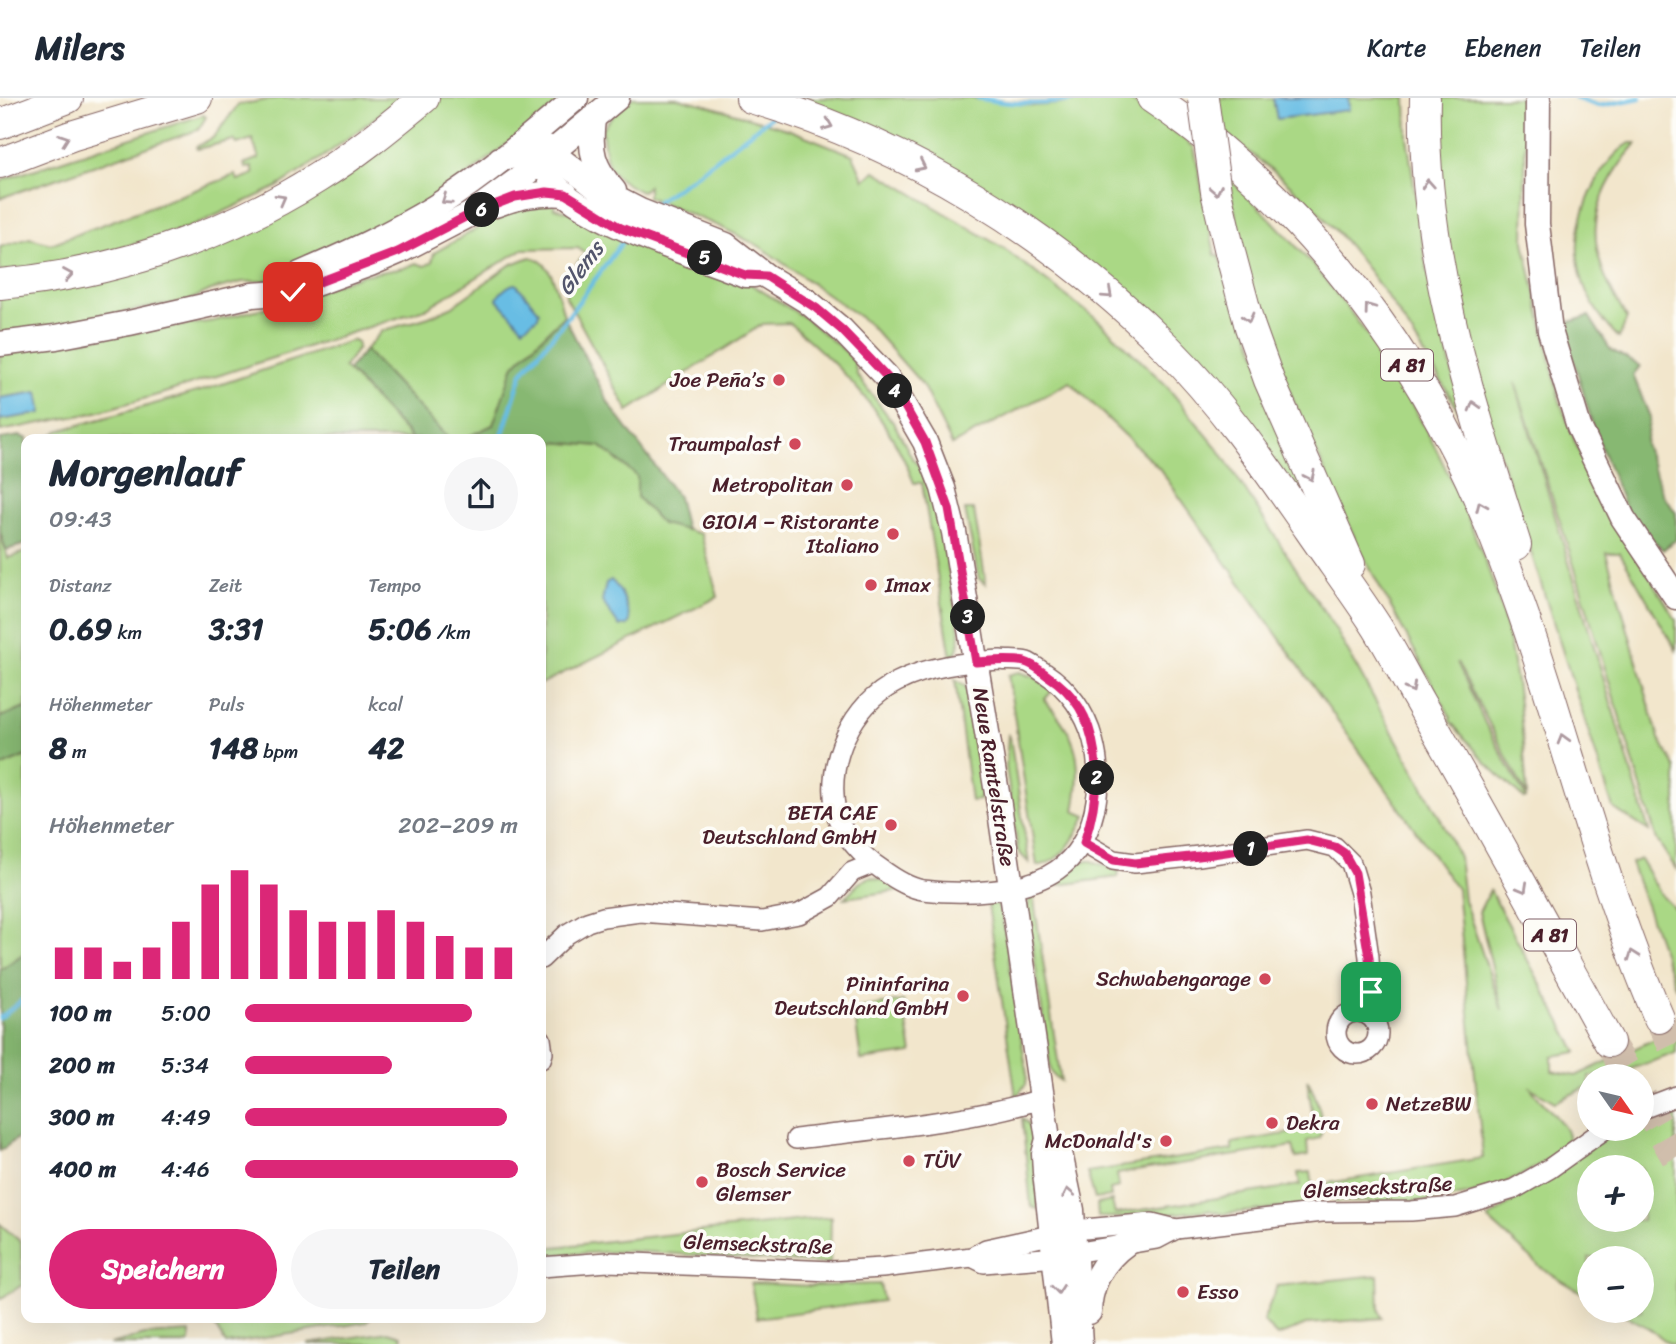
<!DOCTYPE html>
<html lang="de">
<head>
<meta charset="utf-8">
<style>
  :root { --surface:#fff; --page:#f6f6f7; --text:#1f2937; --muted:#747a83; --line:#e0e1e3; --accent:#db2777 }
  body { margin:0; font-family:Sriracha,sans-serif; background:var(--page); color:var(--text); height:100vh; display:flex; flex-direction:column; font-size:26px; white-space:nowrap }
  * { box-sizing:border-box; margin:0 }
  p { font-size:23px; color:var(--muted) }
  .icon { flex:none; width:38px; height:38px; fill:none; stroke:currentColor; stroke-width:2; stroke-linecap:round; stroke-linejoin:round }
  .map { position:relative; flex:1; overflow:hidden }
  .drawer { position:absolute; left:21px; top:336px; width:525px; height:889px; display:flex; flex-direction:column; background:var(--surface); border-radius:14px; box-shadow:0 7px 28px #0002 }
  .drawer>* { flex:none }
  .needle { width:46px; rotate:124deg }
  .fabs { position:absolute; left:1577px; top:966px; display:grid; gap:14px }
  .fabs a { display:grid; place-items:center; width:77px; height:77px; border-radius:50%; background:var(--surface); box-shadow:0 7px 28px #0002; font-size:35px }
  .pin { position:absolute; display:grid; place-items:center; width:60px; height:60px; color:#fff; margin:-30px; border-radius:14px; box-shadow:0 4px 10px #0006 }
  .km { position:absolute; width:35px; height:35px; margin:-18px; border-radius:50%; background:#222; color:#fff; font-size:19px; line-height:35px; text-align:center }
  .round { display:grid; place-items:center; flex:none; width:74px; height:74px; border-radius:37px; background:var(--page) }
  .overview { display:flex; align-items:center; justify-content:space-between; height:119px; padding:0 28px }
  h1 { font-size:38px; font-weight:700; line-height:52px }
  .figures { display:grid; grid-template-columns:repeat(3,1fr); gap:10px; height:119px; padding:7px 28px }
  .figures div { display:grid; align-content:center }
  .figures b { font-size:30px; font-weight:700 }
  .figures small { font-size:19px; font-weight:400 }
  .figures p { font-size:19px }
  .chart { height:196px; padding:14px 28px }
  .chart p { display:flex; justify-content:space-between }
  .chart svg { width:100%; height:126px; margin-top:7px; stroke:var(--accent); stroke-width:6 }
  .action { display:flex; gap:14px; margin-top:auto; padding:14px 28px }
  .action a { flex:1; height:80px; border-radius:42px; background:var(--accent); color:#fff; font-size:28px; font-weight:700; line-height:80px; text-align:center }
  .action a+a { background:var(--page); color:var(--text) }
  ul { padding:0 28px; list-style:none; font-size:23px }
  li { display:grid; grid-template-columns:112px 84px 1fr; align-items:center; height:52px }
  li i { height:18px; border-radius:9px; background:var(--accent) }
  header { display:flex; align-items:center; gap:42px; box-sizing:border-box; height:98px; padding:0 35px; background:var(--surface); border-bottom:2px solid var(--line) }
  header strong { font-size:33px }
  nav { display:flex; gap:38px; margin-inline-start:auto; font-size:24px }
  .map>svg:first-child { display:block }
</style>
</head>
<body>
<header>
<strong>Milers</strong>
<nav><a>Karte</a><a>Ebenen</a><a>Teilen</a></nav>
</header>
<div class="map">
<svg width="1676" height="1246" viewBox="0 0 1676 1246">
  <rect width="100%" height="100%" fill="#fdfcf7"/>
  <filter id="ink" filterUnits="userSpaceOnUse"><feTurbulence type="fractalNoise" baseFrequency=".0143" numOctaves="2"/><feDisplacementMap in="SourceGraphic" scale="14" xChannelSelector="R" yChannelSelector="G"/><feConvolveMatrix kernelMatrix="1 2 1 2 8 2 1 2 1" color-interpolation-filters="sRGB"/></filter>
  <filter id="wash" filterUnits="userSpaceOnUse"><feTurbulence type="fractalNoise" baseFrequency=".00686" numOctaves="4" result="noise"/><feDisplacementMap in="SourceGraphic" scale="28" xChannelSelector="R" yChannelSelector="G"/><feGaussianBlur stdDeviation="1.57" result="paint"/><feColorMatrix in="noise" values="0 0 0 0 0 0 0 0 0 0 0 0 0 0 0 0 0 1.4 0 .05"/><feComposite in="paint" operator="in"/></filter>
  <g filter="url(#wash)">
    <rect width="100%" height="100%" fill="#f2e6cc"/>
    <!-- green -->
    <g fill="#aad885" stroke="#7a7c58" stroke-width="2" fill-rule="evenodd">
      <polygon points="278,0 401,0 327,56 277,89 193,128 95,158 0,174 0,149 30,140 51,146 235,77 238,82 254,76 252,69 246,70 244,66 259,60 252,41 237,46 234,42 197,51 196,49 214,39 238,7"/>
      <polygon points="438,0 566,0 435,103 293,174 264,183 242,184 211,192 190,202 0,237 0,193 171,157"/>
      <path d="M632,0h45l26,6 87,26 63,25 11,25 11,-9 128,77 96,73 66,63 54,66 117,180 103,186 20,41 5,43 38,110 -23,-98 11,-22 87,162 -25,4v15l24,5 100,-47v24l-65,23h-22v10l-34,16 -24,-14c7,13 39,37 37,51 -1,9 -12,14 -19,19 -65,48 -136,45 -213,44l-7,-10 -1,-9 155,-25 -26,-269 -298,-421 -89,-86 -118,63 -30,-61 -54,-61 -109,-77 -38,-19 -73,-30v-11l-7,6c-35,-19 -34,-23 -39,-63l13,-17z"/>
      <polygon points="798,0 967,0 1034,8 1060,6 1089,0 1125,0 1153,17 1194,49 1215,157 1219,157 1324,432 1145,211"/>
      <path d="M1217,0h56l4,21 72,-9 -1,-12h58l1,39 18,123 39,160c-41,-70 -82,-140 -137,-199 -32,-35 -70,-63 -107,-91z"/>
      <polygon points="1435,0 1526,0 1524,144 1559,300 1575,344 1613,427 1650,479 1676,522 1676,552 1620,455 1606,455 1659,641 1676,670 1676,771 1657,742 1571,458 1515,284 1649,733 1613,710 1481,299 1441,126"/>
      <polygon points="203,17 206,19 198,32 0,100 0,85 5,81"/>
      <path d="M1630,45h7c-54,62 -53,107 -10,175l-8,20c-46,-47 -53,-96 -24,-154 7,-15 21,-33 35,-41z"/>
      <path d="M1228,80c107,97 190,216 244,350 11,28 23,55 30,84 16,61 21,122 25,184l-70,-134 28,61 41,75 -2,1 -37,-35 -38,-44 2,-2 -91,-168 -81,-182 -32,-97z"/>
      <path d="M554,104v6l21,5 169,67 61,38 41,34 8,10 3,13 38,50 17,33 16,18 9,30 23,129c-1,8 -1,17 -9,22l-29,-174h-8c-26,-68 -70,-114 -125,-160l-26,1 -135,87 -62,-114c-1,-18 7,-31 20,-43l-8,-6 -55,1 -98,60 -264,85 -68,19 -93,18v-11l41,-7 -3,-21 -38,6v-46l214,-31 61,-16 88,-30 41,-7 12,-5 9,3 7,-4 2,-9 78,-44z"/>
      <path d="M530,159c24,3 28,40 34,59l-50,49 -21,60 -30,14h-14l-84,-89 17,-19 47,-14 24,-11 57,-41z"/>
      <polygon points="353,242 357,244 358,250 344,269 412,341 47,341 58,333 204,292"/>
      <polygon points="541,343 600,348 637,378 662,425 701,436 718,499 541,586"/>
      <polygon points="965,412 974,412 986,486 979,481"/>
      <polygon points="0,435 8,460 26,454 26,610 0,619"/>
      <path d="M1019,574l15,5 19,13 -9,10c35,36 39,63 30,111l12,5c-11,21 -23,46 -49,50l-29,-191z"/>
      <polygon points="955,582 966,589 969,595 983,685 980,702 971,703"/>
      <polygon points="1008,637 1010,639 1029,765 1018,753 1006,669"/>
      <polygon points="26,658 26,854 0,872 0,669"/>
      <polygon points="1640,761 1662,798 1676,812 1676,891 1631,765"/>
      <polygon points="1082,763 1092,763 1119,773 1118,779 1058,787 1058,785"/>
      <polygon points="870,779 888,783 903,792 844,800 859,785"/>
      <polygon points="1033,796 1061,983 1054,978 1051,973 1027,812 1029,802"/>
      <polygon points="987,800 998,808 1002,818 1027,977 1026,986 1016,999"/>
      <polygon points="903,903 912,955 861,962 854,911"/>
      <path d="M1307,981c8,14 19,43 13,59l-13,3 1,15 -12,2 -3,-12 -176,28 2,13 -9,2 1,8 -16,2 -8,-27 145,-22v-7l83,-14z"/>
      <path d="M1676,1004v242h-6l-23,-17 -31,-16h26v-53h-53v39l-45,-27 -56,-51 126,-88 4,-2h24v-13zM1589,1069h53v53h-53z"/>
      <path d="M1022,1020c24,17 16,65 16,91l-7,-2z"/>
      <polygon points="1311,1074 1314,1098 1308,1105 1301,1108 1222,1116 1208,1112 1132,1120 1098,1119 1097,1106 1112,1103 1115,1116 1300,1087 1298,1075"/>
      <polygon points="831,1119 830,1166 631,1153 545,1157 545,1150"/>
      <polygon points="0,1126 21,1144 22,1187 0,1201"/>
      <polygon points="1378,1177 1379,1212 1382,1220 1309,1226 1277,1238 1263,1223 1277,1188"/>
      <polygon points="751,1185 812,1188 880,1186 883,1203 757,1220"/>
      <polygon points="210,1220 370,1220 367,1224 226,1246"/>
      <polygon points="190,1234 190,1245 184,1246 110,1246 145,1237"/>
      <polygon points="388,1234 401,1238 402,1246 307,1246"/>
    </g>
    <!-- forest -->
    <g fill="#87b872" stroke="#686c4e" stroke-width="2">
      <polygon points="564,218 609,306 678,399 686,432 662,426 637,399 637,378 600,348 541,343 541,341 463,341 493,327 514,267"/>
      <polygon points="1589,218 1610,251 1640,268 1633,277 1650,319 1645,346 1663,396 1676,415 1676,441 1663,452 1628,417 1594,331 1563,226"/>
      <polygon points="365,252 449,341 412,341 348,272"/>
      <polygon points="20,338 28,341 26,341 26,446 6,452 0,434 0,341"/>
      <polygon points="26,610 26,658 0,669 0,619"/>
      <polygon points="26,854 26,1034 0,1053 0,872"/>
    </g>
    <!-- water -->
    <g fill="#67bde4" stroke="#586e88" stroke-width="2">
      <polygon points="1273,0 1348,0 1349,12 1277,21"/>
      <path d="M516,186l23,27 -1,6 -15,11 -26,-29c2,-6 12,-15 19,-15z"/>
      <polygon points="38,294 42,315 0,322 0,300"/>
      <path d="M611,482c12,11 16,26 19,41l-3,5h-8l-17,-25 4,-18z"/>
    </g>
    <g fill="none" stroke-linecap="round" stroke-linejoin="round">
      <!-- stream -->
      <g stroke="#67bde4" stroke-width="4.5">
        <path d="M978,0c35,7 69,8 104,0"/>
        <polyline points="1575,0 1599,8 1640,0"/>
        <polyline points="653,109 660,101 693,79 771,19"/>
        <polyline points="501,341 522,275 561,228 626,139"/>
        <polyline points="0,920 26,899"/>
      </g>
    </g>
  </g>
  <g filter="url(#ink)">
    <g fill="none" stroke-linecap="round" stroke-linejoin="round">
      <!-- highway-tunnel -->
      <g stroke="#d0beac" stroke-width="30" stroke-dasharray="30 15" stroke-linecap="butt">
        <polyline points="1659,920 1676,954"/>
        <polyline points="1609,944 1629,978"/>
        <polyline points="1642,1000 1676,1059"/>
      </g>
      <defs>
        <g id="minor">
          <path d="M1000,562c8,1 19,0 27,2 6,2 12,8 18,11 23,15 41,40 48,67 12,44 3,103 -36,130 -33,23 -95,25 -134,20 -14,-2 -31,-13 -42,-21 -18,-12 -40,-35 -45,-57 -10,-51 15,-107 61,-130 31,-16 69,-20 103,-22z"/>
          <polyline points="1084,745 1113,762 1135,765 1199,758 1307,742 1335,749 1351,765 1360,795 1369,859 1371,894 1363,914"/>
          <polyline points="541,861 567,836 587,824 603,819 640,814 762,823 799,816 830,799 852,774 872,766"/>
          <circle cx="1357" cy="935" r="21"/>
          <polyline points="541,941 543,955 541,961"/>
          <polyline points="1642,1011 1676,998"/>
          <path d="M796,1041c79,-10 169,-16 245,-40"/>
          <polyline points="972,1159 984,1165 1044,1160 1157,1141 1176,1131"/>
          <polyline points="541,1169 608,1164 832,1173 882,1170 972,1159 986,1151 1073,1132 1152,1125 1176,1131 1322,1114 1411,1113 1455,1109 1514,1091 1549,1071 1605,1031"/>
        </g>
        <g id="major">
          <polyline points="1538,0 1537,126 1550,233 1579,329 1623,420 1676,499"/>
          <path d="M593,21c-4,32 0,48 21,72"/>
          <path d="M547,49c0,9 -2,18 1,26 17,44 154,84 197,102h9"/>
          <polyline points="500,61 525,56 561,62 601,93 640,113 726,147 766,178 807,203 842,232 887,279 925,344 943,390 954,434 999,707 1048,1041 1044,1056 1045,1074 1064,1246"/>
          <path d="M495,107c24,-9 45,-13 71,-11"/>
          <path d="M300,176c46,-20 93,-41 135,-67 48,-30 98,-72 141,-109"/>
          <polyline points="0,246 56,239 129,225 252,197 293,194 370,166 398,154 471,116 523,78 617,0"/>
          <polyline points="1048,1041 1060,1055 1072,1112 1080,1246"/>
          <path d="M1089,1214c1,-29 14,-52 38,-69"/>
        </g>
        <g id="highway">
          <path d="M751,0c157,46 299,134 415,249 55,55 99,119 143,182 22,32 46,64 68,98 15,24 28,50 42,74 65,113 127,227 190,341"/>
          <path d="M1152,0c139,93 248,230 318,381 30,66 55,137 77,207 35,112 66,225 112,332"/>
          <path d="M1425,0c-4,154 45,302 91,447"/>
          <polyline points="0,26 68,0"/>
          <polyline points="0,65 71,38 197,0"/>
          <polyline points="1230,154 1250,229 1269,282 1350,466"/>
          <path d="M0,186c111,-10 222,-46 317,-106 38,-23 73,-52 107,-80"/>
        </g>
      </defs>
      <!-- minor casing -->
      <use href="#minor" stroke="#856563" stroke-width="22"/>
      <!-- major casing -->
      <use href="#major" stroke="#856563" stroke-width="27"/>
      <!-- highway casing -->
      <use href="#highway" stroke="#856563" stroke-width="32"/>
      <!-- minor -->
      <use href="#minor" stroke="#fff" stroke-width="19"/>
      <!-- major -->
      <use href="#major" stroke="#fff" stroke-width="24"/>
      <!-- highway -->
      <use href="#highway" stroke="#fff" stroke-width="30"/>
      <defs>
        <polyline id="highway-bridge" points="1203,0 1216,94 1230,154"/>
      </defs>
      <!-- highway-bridge casing -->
      <use href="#highway-bridge" stroke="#856563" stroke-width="32" stroke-linecap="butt"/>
      <!-- highway-bridge -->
      <use href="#highway-bridge" stroke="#fff" stroke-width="30"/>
    </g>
    <!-- one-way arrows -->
    <defs><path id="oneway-chevron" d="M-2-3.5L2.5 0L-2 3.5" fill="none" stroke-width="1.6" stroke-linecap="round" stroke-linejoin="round" transform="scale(1.75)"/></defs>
    <g stroke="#ae9aa0">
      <use href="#oneway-chevron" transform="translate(828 27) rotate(22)"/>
      <use href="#oneway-chevron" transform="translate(64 41) rotate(-20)"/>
      <use href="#oneway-chevron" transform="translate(921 68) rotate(26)"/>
      <use href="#oneway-chevron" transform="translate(1428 86) rotate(-94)"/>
      <use href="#oneway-chevron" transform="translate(1216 92) rotate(79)"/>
      <use href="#oneway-chevron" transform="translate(281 101) rotate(-29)"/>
      <use href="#oneway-chevron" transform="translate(446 102) rotate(146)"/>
      <use href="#oneway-chevron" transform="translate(68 177) rotate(-10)"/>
      <use href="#oneway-chevron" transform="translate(1108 196) rotate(42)"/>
      <use href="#oneway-chevron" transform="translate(1369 210) rotate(-126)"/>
      <use href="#oneway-chevron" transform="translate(1248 220) rotate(75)"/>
      <use href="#oneway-chevron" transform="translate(1474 308) rotate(-106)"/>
      <use href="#oneway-chevron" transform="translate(1310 378) rotate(65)"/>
      <use href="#oneway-chevron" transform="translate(1481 408) rotate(-113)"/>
      <use href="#oneway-chevron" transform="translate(1411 590) rotate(61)"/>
      <use href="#oneway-chevron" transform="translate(1563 641) rotate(-106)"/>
      <use href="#oneway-chevron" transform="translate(1523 790) rotate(61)"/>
      <use href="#oneway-chevron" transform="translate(1633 857) rotate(-110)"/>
      <use href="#oneway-chevron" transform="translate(1068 1095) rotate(-101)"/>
      <use href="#oneway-chevron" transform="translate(1058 1191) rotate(84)"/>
    </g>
  </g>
  <g fill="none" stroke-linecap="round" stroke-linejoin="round" filter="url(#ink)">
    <defs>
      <path id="route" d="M293,194l105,-40 73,-38 44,-17 32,-5 19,2 55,34 124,47 21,1 50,32 26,22 28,29 17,18 17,28 21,37 24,66 27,154c16,-1 33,-3 49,0 8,2 16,9 23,14 57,36 55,110 36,167l30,17 21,3 64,-7 108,-16 28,7 9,6 11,20 14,84 2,35"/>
    </defs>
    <!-- route casing -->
    <use href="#route" stroke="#fff" stroke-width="14"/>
    <!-- route -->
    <use href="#route" stroke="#db2777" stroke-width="9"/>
  </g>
  <!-- markers -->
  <g fill="#d1495b" stroke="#fdfcf7" stroke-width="2.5">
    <circle cx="779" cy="282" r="7"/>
    <circle cx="795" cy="346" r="7"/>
    <circle cx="847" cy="387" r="7"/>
    <circle cx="893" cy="436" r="7"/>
    <circle cx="871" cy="487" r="7"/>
    <circle cx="891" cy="727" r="7"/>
    <circle cx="1265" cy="881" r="7"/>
    <circle cx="963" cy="898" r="7"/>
    <circle cx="1372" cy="1006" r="7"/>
    <circle cx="1272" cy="1025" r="7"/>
    <circle cx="1166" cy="1043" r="7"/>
    <circle cx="909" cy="1063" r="7"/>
    <circle cx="702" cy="1084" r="7"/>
    <circle cx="1183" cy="1194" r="7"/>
  </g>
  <g text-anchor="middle" stroke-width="7" stroke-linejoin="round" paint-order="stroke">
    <!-- shield labels -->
    <g fill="#fdfcf7" stroke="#806168" stroke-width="2">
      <rect x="1381" y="251.5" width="52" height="31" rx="5"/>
      <rect x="1524" y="821.5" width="52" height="31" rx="5"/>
    </g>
    <g font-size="19" font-weight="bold" fill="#4a1f2b">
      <text x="1407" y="274">A 81</text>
      <text x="1550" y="844">A 81</text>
    </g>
    <!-- poi labels -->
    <g font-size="21" fill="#4a1f2b" stroke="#fdfcf7" text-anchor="end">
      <text x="765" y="289">Joe Peña’s</text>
      <text x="781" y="353">Traumpalast</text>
      <text x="833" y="394">Metropolitan</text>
      <text x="879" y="431">GIOIA – Ristorante<tspan x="879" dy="24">Italiano</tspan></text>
      <text x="885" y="494" text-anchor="start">Imax</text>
      <text x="877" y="722">BETA CAE<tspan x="877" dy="24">Deutschland GmbH</tspan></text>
      <text x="1251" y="888">Schwabengarage</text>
      <text x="949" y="893">Pininfarina<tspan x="949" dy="24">Deutschland GmbH</tspan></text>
      <text x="1386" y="1013" text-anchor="start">NetzeBW</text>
      <text x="1286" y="1032" text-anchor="start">Dekra</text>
      <text x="1152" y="1050">McDonald's</text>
      <text x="923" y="1070" text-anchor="start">TÜV</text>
      <text x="716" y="1079" text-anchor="start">Bosch Service<tspan x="716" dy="24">Glemser</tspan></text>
      <text x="1197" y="1201" text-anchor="start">Esso</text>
    </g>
    <!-- street labels -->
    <g font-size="21" fill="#4a1f2b" stroke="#fdfcf7">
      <text transform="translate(994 679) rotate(81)" y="7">Neue Ramtelstraße</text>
      <text transform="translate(1378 1089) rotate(-3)" y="7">Glemseckstraße</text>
      <text transform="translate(758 1146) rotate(2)" y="7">Glemseckstraße</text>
    </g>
    <!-- water labels -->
    <g font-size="23" font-style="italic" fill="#54566c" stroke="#fdfcf7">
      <text transform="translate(580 170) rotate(-53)" y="8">Glems</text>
    </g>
  </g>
</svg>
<div class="fabs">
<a><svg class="needle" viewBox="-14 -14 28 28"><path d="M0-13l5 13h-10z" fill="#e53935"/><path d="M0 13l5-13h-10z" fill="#747a83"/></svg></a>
<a>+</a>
<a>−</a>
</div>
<div class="pin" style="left:1371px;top:894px;background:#1e9e55"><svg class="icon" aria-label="arrive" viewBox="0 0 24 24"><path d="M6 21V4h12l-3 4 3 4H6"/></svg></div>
<div class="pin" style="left:293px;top:194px;background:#d93025"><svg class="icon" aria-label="check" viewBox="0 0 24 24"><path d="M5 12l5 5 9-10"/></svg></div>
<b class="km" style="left:1251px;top:751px">1</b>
<b class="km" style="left:1097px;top:680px">2</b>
<b class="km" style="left:968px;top:519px">3</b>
<b class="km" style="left:895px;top:293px">4</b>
<b class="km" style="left:705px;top:160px">5</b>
<b class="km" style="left:482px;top:112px">6</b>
<section class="drawer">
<div class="overview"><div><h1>Morgenlauf</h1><p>09:43</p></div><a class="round"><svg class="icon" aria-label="share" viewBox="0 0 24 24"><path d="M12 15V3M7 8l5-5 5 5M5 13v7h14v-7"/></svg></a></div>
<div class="figures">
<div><p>Distanz</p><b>0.69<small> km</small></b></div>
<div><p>Zeit</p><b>3:31</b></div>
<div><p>Tempo</p><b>5:06<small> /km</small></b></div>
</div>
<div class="figures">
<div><p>Höhenmeter</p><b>8<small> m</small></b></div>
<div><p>Puls</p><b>148<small> bpm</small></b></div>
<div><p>kcal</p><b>42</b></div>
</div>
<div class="chart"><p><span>Höhenmeter</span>202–209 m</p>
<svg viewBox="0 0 160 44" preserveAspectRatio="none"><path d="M5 44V33M15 44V33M25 44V38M35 44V33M45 44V24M55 44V11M65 44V6M75 44V11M85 44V20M95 44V24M105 44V24M115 44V20M125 44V24M135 44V29M145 44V33M155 44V33"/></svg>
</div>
<ul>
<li><b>100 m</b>5:00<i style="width:83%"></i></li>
<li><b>200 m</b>5:34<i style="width:54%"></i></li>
<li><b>300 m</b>4:49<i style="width:96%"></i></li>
<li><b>400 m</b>4:46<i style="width:100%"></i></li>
</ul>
<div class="action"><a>Speichern</a><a>Teilen</a></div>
</section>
</div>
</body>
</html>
